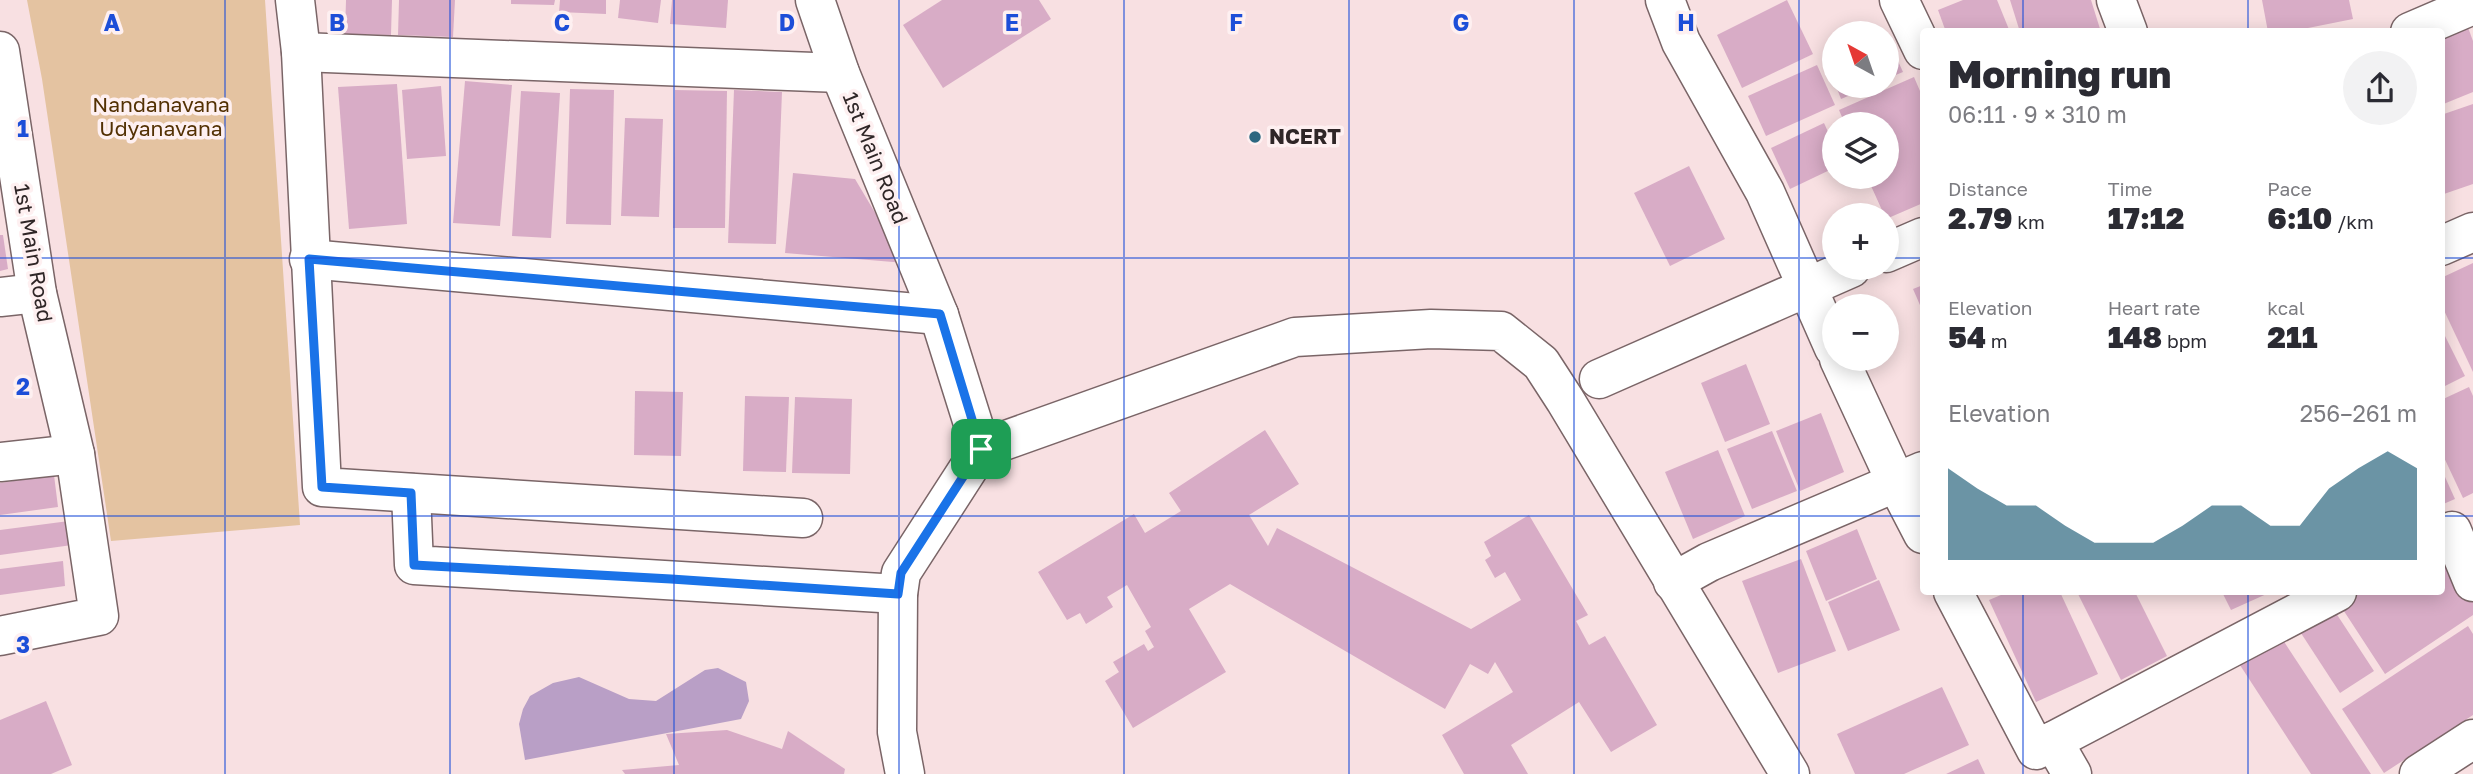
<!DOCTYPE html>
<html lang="en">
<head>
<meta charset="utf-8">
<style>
  :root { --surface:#fff; --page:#f2f2f3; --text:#2b2b33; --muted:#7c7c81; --accent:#2d6780 }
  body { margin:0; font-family:"Golos Text",sans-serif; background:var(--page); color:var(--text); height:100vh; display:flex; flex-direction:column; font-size:26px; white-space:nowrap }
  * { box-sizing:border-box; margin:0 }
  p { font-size:23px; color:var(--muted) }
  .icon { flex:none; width:38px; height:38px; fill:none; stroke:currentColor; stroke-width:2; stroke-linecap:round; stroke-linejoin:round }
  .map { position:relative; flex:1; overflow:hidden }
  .drawer { position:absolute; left:1920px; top:28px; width:525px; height:567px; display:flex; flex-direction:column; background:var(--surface); border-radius:7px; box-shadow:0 4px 18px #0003 }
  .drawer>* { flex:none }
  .needle { width:46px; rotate:320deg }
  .controls { position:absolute; left:1822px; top:21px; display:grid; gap:14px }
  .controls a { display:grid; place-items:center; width:77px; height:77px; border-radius:50%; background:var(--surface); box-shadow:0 4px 18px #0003; font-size:35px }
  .pin { position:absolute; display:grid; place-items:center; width:60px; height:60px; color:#fff; margin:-30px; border-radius:14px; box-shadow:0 4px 10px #0006 }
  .round { display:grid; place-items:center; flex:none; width:74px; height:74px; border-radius:37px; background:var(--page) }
  .overview { display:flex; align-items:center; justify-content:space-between; height:119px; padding:0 28px }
  h1 { font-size:38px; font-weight:800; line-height:52px }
  .stats { display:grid; grid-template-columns:repeat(3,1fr); gap:10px; height:119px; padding:7px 28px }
  .stats div { display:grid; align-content:center }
  .stats b { font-size:30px; font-weight:800 }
  .stats small { font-size:19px; font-weight:400 }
  .stats p { font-size:19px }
  .chart { height:196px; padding:14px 28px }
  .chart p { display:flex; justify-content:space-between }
  .chart svg { width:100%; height:126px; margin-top:7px; fill:var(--accent); opacity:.7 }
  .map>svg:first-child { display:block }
</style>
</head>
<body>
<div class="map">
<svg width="2473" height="774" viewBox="0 0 2473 774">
  <rect width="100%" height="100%" fill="#f8e0e2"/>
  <!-- green -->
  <polygon fill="#e4c3a1" points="27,0 265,0 300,525 111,541 42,79"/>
  <!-- water -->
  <polygon fill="#b99fc6" points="718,668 746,682 749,701 741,719 525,760 519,724 523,709 530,696 553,683 579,677 629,699 656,701 705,670"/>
  <!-- building -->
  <g fill="#d8acc6">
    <polygon points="346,0 392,0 391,35 345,34"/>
    <polygon points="399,0 455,0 453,37 398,35"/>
    <polygon points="511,0 555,0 554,5 511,4"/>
    <polygon points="560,0 606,0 606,14 559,12"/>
    <polygon points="620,0 661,0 658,23 618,18"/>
    <polygon points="672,0 728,0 726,28 670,24"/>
    <polygon points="942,0 1039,0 1051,19 943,88 903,25"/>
    <polygon points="1787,0 1813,54 1742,88 1717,35"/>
    <polygon points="1963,0 1997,0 2010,32 1946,32 1938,10"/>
    <polygon points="2010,0 2091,0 2101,32 2020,32"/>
    <polygon points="2262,0 2349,0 2353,19 2288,32 2268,32"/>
    <polygon points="2463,14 2473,41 2473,92 2441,105 2441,32"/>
    <polygon points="1886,35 1903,72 1886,79"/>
    <polygon points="1817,65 1835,105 1766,136 1748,96"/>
    <polygon points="1914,77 1923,98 1923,203 1886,219 1867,177 1886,177 1886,124 1845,124 1839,110"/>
    <polygon points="465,81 512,85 500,226 453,223"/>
    <polygon points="397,84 407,224 349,229 338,87"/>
    <polygon points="441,86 446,156 407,159 402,90"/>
    <polygon points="1836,86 1872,86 1841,99"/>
    <polygon points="570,89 614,90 611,225 566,224"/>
    <polygon points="675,90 727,91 725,228 673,228"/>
    <polygon points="734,90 782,92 776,244 728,243"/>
    <polygon points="521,91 560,93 551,238 512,236"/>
    <polygon points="2473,104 2473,184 2441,195 2441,115"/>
    <polygon points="625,118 663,119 659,217 621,216"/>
    <polygon points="1824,123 1834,145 1834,168 1790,189 1771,148"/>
    <polygon points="1689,166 1725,239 1670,266 1634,193"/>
    <polygon points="793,173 855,179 905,263 785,253"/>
    <polygon points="0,235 3,235 8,269 0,271"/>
    <polygon points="2473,263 2473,372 2441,304 2441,278"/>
    <polygon points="1923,285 1923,312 1913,289"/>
    <polygon points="2441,328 2465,376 2441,388"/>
    <polygon points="1746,364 1770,424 1725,442 1701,383"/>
    <polygon points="2469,387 2473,396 2473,493 2463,498 2441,451 2441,400"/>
    <polygon points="635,391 683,392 681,456 634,455"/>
    <polygon points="745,396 789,397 786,472 743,471"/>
    <polygon points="795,397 852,399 850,474 792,473"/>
    <polygon points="1821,413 1844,472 1800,491 1776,431"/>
    <polygon points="1265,430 1299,484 1249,515 1268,546 1277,528 1471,629 1521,600 1505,572 1495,578 1485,560 1491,556 1484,542 1529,515 1588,615 1576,621 1589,645 1605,636 1657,725 1611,752 1579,702 1511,745 1528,774 1464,774 1442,735 1513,692 1495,662 1488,674 1470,664 1445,709 1230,584 1189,609 1226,672 1133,728 1105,681 1119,672 1113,662 1144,644 1148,651 1154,647 1145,631 1151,627 1127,585 1107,597 1113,607 1086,624 1080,613 1067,620 1038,572 1134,514 1145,533 1181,511 1169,493"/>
    <polygon points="1772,431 1797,491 1752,509 1727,449"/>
    <polygon points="1718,450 1745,516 1693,539 1665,472"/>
    <polygon points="2441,468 2455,499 2441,505"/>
    <polygon points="54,475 58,507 0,515 0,483"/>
    <polygon points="69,521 72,545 0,555 0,530"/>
    <polygon points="1857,529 1877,579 1826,601 1806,551"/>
    <polygon points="2441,549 2473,598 2473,615 2385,674 2340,605 2361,592 2441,592"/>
    <polygon points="1801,559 1836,651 1778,673 1742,581"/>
    <polygon points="63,561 65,586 0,595 0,569"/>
    <polygon points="1879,580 1900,630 1848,651 1828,602"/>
    <polygon points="2008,592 2060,592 2098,674 2036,702 1989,600"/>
    <polygon points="2077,592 2135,592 2167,656 2121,680"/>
    <polygon points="2222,592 2271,592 2231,610"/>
    <polygon points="2330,604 2374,671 2340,693 2297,627"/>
    <polygon points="2468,626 2473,634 2473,715 2384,773 2342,709"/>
    <polygon points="2277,631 2371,774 2311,774 2236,659"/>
    <polygon points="1942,687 1969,745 1904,774 1855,774 1837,734"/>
    <polygon points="46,701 72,765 51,774 0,774 0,720"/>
    <polygon points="727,730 782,749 788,731 845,769 844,774 625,774 622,770 679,765 666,734"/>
    <polygon points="1978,759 1985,774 1946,774"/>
  </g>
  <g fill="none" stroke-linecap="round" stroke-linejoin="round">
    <defs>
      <g id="minor">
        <polyline points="295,0 301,52 322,487 803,518"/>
        <polyline points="815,0 840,73 939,315 981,449 901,573 898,594 897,732 905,774"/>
        <polyline points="1665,0 1681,42 1765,192 1834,348"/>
        <polyline points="1899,0 1923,50"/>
        <polyline points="2116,0 2128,32"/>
        <polyline points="2410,32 2473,5"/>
        <polyline points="0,51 37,293 75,454 99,616 0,636"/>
        <polyline points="301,52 840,73"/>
        <polyline points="2441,246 2473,232"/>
        <polyline points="1886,253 1923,237"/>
        <polyline points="309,259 939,315"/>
        <polyline points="0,297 37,293"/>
        <polyline points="1839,359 1896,482 1923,534"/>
        <polyline points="1599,379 1851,268"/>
        <polyline points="981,449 1295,337 1431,329 1501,331 1541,363 1565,400 1790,774"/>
        <polyline points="0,462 75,454"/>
        <polyline points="411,493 414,565 898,594"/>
        <polyline points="2452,531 2473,582"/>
        <polyline points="1673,582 1709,562 1923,471"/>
        <polyline points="1953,592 2036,750 2337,592"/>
        <polyline points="2053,741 2072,774"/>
        <polyline points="2419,774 2473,739"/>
      </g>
    </defs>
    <!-- minor casing -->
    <use href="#minor" stroke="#7a6567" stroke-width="41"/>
    <!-- minor -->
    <use href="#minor" stroke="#fff" stroke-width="38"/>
  </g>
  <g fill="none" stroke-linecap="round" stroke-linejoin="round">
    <defs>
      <polygon id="route" points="309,259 940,314 981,449 901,573 898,594 671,579 414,565 411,493 322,487"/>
    </defs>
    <!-- route casing -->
    <use href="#route" stroke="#fff" stroke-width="14"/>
    <!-- route -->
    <use href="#route" stroke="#1a73e8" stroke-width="9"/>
  </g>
  <!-- grid -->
  <path fill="none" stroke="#1d4ed8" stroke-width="2" stroke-opacity="0.55" d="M225,0v774M450,0v774M674,0v774M899,0v774M1124,0v774M1349,0v774M1574,0v774M1799,0v774M2023,0v32M2248,0v32M0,258h1834M1886,258h37M2441,258h32M0,516h1923M2441,516h32M2023,592v182M2248,592v182"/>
  <!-- markers -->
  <circle fill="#2d6780" stroke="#fef0f1" stroke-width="2.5" cx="1255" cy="137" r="7"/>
  <g text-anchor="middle" stroke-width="7" stroke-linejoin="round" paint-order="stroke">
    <!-- park labels -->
    <g font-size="21" fill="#533104" stroke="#fef0f1">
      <text x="161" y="112">Nandanavana<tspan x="161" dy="24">Udyanavana</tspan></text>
    </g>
    <!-- poi labels -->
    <g font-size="21" font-weight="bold" fill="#2f2627" stroke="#fef0f1" text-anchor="start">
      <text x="1269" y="144">NCERT</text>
    </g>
    <!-- street labels -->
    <g font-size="21" fill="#2f2627" stroke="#fef0f1">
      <text transform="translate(875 158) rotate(68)" y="7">1st Main Road</text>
      <text transform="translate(33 253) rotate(80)" y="7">1st Main Road</text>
    </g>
  </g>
  <g font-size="23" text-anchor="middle" font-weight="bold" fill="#1d4ed8" stroke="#fef0f1" stroke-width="7" stroke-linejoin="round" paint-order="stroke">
    <text x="112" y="31">A</text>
    <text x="337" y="31">B</text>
    <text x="562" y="31">C</text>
    <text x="787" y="31">D</text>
    <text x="1012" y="31">E</text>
    <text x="1236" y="31">F</text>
    <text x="1461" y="31">G</text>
    <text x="1686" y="31">H</text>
    <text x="23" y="137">1</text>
    <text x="23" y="395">2</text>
    <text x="23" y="653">3</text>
  </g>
</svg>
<div class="controls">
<a><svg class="needle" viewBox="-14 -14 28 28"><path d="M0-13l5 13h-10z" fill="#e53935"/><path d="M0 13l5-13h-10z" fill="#7c7c81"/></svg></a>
<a><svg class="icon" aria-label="layers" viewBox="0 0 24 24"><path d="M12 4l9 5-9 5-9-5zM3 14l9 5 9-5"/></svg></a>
<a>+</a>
<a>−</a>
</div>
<div class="pin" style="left:981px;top:449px;background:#1e9e55"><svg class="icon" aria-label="arrive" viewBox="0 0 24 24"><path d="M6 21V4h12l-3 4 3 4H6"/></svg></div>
<section class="drawer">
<div class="overview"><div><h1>Morning run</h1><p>06:11 · 9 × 310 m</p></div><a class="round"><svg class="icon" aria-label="share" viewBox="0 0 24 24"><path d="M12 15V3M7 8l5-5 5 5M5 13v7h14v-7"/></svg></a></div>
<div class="stats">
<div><p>Distance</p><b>2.79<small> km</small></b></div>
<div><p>Time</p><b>17:12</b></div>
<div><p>Pace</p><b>6:10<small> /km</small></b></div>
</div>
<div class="stats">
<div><p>Elevation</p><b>54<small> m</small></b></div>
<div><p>Heart rate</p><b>148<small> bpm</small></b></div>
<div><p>kcal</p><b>211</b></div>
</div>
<div class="chart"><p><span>Elevation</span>256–261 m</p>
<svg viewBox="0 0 160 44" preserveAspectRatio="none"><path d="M0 44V12L10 19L20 25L30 25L40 32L50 38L60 38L70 38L80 32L90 25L100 25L110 32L120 32L130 19L140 12L150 6L160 12V44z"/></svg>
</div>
</section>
</div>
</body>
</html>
